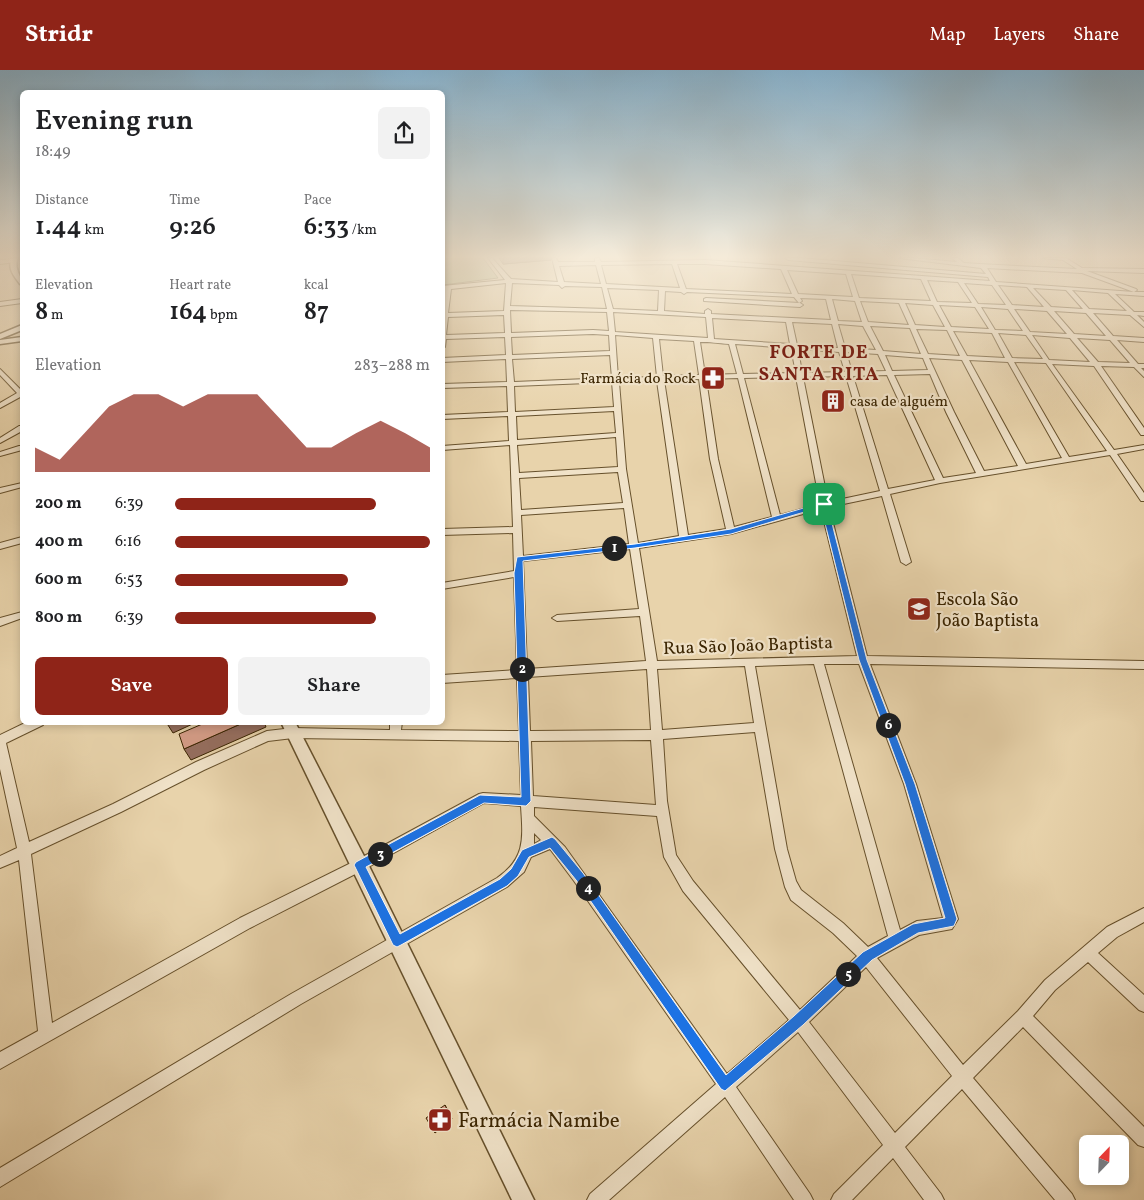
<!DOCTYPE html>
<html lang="en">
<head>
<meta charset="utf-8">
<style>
  :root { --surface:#fff; --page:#f2f2f2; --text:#202124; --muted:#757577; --accent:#8f2418 }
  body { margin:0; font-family:Vollkorn,serif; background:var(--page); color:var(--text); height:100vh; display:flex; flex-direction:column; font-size:19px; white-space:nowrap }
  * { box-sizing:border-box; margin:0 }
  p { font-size:16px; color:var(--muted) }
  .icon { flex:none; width:28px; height:28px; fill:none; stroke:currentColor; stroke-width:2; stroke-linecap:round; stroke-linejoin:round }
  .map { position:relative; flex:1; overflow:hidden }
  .sheet { position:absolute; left:20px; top:20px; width:425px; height:635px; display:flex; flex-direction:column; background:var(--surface); border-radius:8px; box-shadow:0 2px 8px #0003 }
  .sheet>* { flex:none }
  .needle { width:32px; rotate:23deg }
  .tools { position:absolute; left:1079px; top:1065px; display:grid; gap:10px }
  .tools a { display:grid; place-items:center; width:50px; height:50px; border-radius:8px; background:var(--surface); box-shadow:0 2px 8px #0003; font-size:25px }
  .pin { position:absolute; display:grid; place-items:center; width:42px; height:42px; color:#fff; margin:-21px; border-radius:10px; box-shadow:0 2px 8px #0006 }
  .km { position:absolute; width:25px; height:25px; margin:-12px; border-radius:50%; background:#222; color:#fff; font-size:14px; line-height:25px; text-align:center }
  .round { display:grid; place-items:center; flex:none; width:52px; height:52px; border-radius:8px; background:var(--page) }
  .headline { display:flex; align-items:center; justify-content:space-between; height:85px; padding:0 15px }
  h1 { font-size:28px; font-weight:600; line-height:38px }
  .stats { display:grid; grid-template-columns:repeat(3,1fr); gap:8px; height:85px; padding:5px 15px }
  .stats div { display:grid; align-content:center }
  .stats b { font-size:25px; font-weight:600 }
  .stats small { font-size:14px; font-weight:400 }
  .stats p { font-size:14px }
  .chart { height:140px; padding:10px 15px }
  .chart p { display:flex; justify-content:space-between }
  .chart svg { width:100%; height:90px; margin-top:5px; fill:var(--accent); opacity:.7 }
  .primary-button { display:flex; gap:10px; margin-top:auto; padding:10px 15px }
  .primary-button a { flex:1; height:58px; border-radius:8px; background:var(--accent); color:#fff; font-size:20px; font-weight:600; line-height:58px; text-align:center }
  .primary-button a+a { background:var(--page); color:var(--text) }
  ul { padding:0 15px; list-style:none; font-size:16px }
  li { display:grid; grid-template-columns:80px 60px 1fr; align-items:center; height:38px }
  li i { height:12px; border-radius:6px; background:var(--accent) }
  header { display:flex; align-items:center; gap:30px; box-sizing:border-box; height:70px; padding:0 25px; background:var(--accent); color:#fff }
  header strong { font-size:24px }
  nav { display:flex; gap:28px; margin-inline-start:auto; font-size:18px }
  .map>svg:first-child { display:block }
</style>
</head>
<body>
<header>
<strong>Stridr</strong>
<nav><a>Map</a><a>Layers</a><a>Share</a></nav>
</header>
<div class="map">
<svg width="1144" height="1130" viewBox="0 0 1144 1130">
  <rect width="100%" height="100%" fill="#e8d3ab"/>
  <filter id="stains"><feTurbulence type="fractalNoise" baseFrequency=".004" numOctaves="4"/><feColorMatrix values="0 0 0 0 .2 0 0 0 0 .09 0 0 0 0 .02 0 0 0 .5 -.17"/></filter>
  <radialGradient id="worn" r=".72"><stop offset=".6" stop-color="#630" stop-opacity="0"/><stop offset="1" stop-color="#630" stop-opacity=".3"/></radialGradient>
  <!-- green -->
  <polygon fill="#b6bc89" stroke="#787044" points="442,188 483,188 498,208 443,215"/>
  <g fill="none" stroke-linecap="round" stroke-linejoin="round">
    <defs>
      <g id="minor">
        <path d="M488,188h4l19,21 47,3 -6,-24h4l2,4h37v-4h4l2,4 104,-2 285,21 -2,-4 -200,-17 -3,-2h15l186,16 -5,-6 -82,-10h14l44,4 -5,-4h6l6,5 15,1 98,5 -14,-9 -20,-2h23l16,10 62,1v4l-57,-2 49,18 1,1 -3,2h10v4l-29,-2 19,18h10v4l-7,-1 7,7v5l-14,-12 -37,-2 20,23 31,2v4l-27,-2 21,24h6v4h-3l3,3v6l-10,-10 -33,-1 43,62v7h-3l-47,-69 -42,-2 62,86 30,-5v4l-27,5 27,39v8h-3l-31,-46 -170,28 -50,11 21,68 -5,3 -5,-3 -19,-66 -53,11 38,149 277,5v8l-274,-5 46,120 42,135 -6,10 -33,6 -42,23 86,107 55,-54 27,-31 62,-53 37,-19v14l-27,15 -19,16 46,42v17l-5,-2 -51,-48 -33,28 -22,26 111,111v20l-6,-2 -115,-118 -50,51 99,116 3,6h-20l-93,-111 -57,58 36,47 3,6h-20l-31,-42 -41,42h-21l3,-6 49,-49 -85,-113 -62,55 74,107 3,6h-19l-69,-103 -116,103h-22l3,-6 126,-110 -142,-203 -24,-32 -19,8 -7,15 -17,15 -206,117 -301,183v-19l291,-174 206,-116c29,-20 26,-40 24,-72l-37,-3 -119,66 -115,59 -250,141v-17l38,-21 -19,-171 -19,8v-12l17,-8 -17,-79v-34l27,-13h17l-1,3 -37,18 23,99 84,-38 83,-42 71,-31 26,-3 97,2v-8h12l-1,8 118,1 -2,-53 -75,5v-8l75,-5 -3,-93 -72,12v-6l72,-12 -1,-38 -71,2v-6l71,-2 -3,-82 -68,5v-4l67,-5 -1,-25 -66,3v-4l66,-3 -1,-26 -65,2v-4l65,-2 -1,-23 -64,3v-4l64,-3 -1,-18 -59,2 -1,8 -3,2v-36l3,-24 -3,1v-4l63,-6zM672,194l8,24 -74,-4 -5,-19zM677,194h28l76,5 11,25 -106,-5zM596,195l5,19 -37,-2 -5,-16zM987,198l95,5 52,19 -138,-10zM787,200l59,4 7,23 -55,-3zM851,204l70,5 10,22 -72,-3zM927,210l31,2 14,21 -35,-1zM506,213l-2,28 -56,2 3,-24zM512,213l47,2 3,3 3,-2 37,1 5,22 -97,-3zM964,213l28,2 14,20 -28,-1zM998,215l29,2 17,20 -32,-2zM607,218l52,2 -1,21 -45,-2zM1033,218l33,2 17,19 -32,-2zM1072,220l36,3 19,18 -38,-2zM665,221l16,1 3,2 3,-2 107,5 5,6 3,-2 -2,-3 26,1 5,21 -120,-6v-3l-3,-2 -3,2v3l-41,-3zM832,229l23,2 7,21 -24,-1zM860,231l39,2 10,22 -41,-3zM905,233l28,2 12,22 -30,-2zM939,235l36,2 14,22 -38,-2zM981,237l27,2 15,22 -28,-1zM1014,239l33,2 20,23 -37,-2zM510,240l97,2 2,19 -16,-1 -82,3zM1054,241l32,2 20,23 -32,-2zM613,242l93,5 2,21 -93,-6zM504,245l1,18 -59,2 2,-18zM712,248l74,4 4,22 -76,-5zM792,252l40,2 6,24 -41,-3zM838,254l25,2 13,24 -31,-2zM870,256l40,2 11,26 -38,-3zM916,259l31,1 13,26 -32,-2zM953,261l39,2 13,25 -38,-2zM998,263l28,2 17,24 -31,-1zM593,264l16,1 1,16 -98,4 -1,-18zM615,265l38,3 4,39 -39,1zM1032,265l38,3 20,24 -41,-2zM1077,268l33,2 20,23 -32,-1zM659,269l35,2 5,34 -36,1zM700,272c10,0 18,1 29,2l8,30 -32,1zM735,274l56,4 5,25 -53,1zM798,279l41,3 6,20 -43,1zM846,282l32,2 8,17 -34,1zM610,285l2,23 -98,4 -2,-23zM885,285l38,3 5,12 -36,1zM929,288l33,2 56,106 -34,5 -30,-59zM969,290l39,2 54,96 -36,6zM1014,292l32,1 61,88 -38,6zM930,304l16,38 30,61 -33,5 -49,-103zM887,305l48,105 -47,9 -35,-113zM846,306l34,115 -52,11 -25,-125zM796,307l24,127 -40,11 -36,-137zM738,308l34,139 -38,10 -16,-68 -12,-80zM699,309l11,80 16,70 -38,6 -24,-155zM657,311l22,155 -41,7 -12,-74 -7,-87zM612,312l2,25 -99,5 -1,-26zM614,341l2,22 -99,7 -1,-24zM616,367l2,30 -99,6 -2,-28zM618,402l5,31 -102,7 -2,-32zM624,438l5,36 -106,12 -2,-41zM821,439l36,147 -200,5 -18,-113 92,-14zM630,479l9,60 -82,6 -5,3 5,3 83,-5 6,45 -119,8 -4,-108zM814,594l74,272 -20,11 -25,-24 -42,-33 -5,-9 -9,-32 -32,-183zM824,594h35l45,120 39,134 -26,3 -17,9zM745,596l9,57 -92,7 -5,-61zM647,599l4,61 -121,1 -2,-54zM755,662l20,117 10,38 6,13 42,33 24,23 -57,54 -107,-129 -17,-26 -9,-54 -4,-62zM293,668l226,3 2,54 -38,-2 -4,1 -124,67 -115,57 -188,105 -21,-169 90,-42 83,-42 64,-29zM651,670l5,65 -123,-9 -2,-55zM534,737l123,9 7,41 19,34 106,129 -62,54 -162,-227 -31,-31zM534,763l7,7 -7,4zM866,897l86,109 -57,57 -86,-111z"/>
        <polygon points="13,189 15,192 0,194 0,190"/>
        <polygon points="706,228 800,233 803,235 800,237 704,231 704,229"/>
        <polygon points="22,229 22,233 0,236 0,232"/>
        <polygon points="0,299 22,321 22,326 0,338 0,333 17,323 0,305"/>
        <polygon points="19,356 22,356 22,361 0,373 0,368"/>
        <polygon points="19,376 22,376 22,380 0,386 0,382"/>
        <polygon points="22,413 22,417 0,423 0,418"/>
        <polygon points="22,467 22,473 0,479 0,473"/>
        <polygon points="22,542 22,548 0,556 0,548"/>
      </g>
      <g id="tertiary">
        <path d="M12,188h6c-5,11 4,17 4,27l-2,-1c-6,-8 -13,-16 -8,-26z"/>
        <polygon points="22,255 22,260 0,269 0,264"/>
        <polygon points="22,267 22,271 0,274 0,270"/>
        <polygon points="281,652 295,652 366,790 534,1130 512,1130"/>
      </g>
    </defs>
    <!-- minor casing -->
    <use href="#minor" stroke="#66502b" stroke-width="2"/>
    <!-- tertiary casing -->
    <use href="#tertiary" stroke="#66502b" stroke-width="3"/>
    <!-- minor -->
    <use href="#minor" fill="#f0e2c8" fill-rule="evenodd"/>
    <!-- tertiary -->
    <use href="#tertiary" fill="#f0e2c8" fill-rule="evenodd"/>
  </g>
  <!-- wall -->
  <polygon fill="#b78775" stroke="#3a2400" points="499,188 551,188 551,190 503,194"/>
  <!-- shaded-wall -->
  <g fill="#956e5f" stroke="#3a2400">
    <polygon points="503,188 551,188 551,190 503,194"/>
    <polygon points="166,652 197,652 173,663"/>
    <polygon points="245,652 264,652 266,657 191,690 184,679"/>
    <polygon points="445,1035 452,1049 435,1063 433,1060"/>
  </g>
  <!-- building -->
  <g fill="#d59d88" stroke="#3a2400">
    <polygon points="207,652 245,652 184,679 179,664"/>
    <polygon points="445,1035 450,1046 433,1060 426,1048"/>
  </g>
  <!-- sky -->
  <linearGradient id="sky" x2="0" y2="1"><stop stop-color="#88b5d2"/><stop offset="0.54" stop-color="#f5ebd9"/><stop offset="1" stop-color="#f5ebd9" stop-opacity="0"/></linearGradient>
  <rect width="1144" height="346" fill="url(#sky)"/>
  <!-- route -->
  <path fill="#1a73e8" stroke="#fff" fill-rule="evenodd" d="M821,433l6,1 40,156 48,124 42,135 -3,7 -36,7 -46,27 -69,65 -78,66 -4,-2 -145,-209 -26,-32 -21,9 -11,19 -11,10 -106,59 -4,2 -4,-2 -37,-76 -2,-4 2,-3 124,-67 41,2 -7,-224 3,-16 118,-13 96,-15zM821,437l38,153 46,124 40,134 -32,6 -50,28 -69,64 -68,59 -143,-202 -28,-34 -3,-2 -30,13 -11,19 -11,10 -100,55 -34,-67 118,-64 42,3 5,-5 -8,-240 112,-13 96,-14z"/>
  <!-- icons -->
  <defs>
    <symbol id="pharmacy-square" viewBox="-11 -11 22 22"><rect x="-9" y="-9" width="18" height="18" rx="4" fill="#8f2418" stroke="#f0e2c8"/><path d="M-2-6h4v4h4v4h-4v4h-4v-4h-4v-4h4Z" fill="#fff"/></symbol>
    <symbol id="building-square" viewBox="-11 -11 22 22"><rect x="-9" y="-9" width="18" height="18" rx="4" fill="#8f2418" stroke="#f0e2c8"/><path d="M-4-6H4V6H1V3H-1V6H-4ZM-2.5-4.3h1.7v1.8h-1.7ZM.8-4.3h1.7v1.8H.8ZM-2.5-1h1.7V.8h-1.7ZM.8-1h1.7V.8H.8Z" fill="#fff"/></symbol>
    <symbol id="school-square" viewBox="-11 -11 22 22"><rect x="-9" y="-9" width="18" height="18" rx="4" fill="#8f2418" stroke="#f0e2c8"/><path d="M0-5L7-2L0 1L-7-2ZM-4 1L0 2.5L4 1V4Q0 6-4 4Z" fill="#fff"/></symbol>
  </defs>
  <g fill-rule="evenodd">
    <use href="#pharmacy-square" x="699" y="294" width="28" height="28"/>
    <use href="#building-square" x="819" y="317" width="28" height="28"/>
    <use href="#school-square" x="905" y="525" width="28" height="28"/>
    <use href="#pharmacy-square" x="426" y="1036" width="28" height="28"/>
  </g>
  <g text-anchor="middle" stroke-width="4.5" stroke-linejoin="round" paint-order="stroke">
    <!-- far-poi labels -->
    <g font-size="15" fill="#3a2400" stroke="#f0e2c8" text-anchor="end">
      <text x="696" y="313">Farmácia do Rock</text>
      <text x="850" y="336" text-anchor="start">casa de alguém</text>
    </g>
    <!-- poi labels -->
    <g font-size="18" fill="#3a2400" stroke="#f0e2c8" text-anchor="start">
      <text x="936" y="535">Escola São<tspan x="936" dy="21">João Baptista</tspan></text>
    </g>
    <!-- street labels -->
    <g font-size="18" fill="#3a2400" stroke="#f0e2c8">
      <text transform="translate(748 575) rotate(-2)" y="6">Rua São João Baptista</text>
    </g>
    <!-- far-district labels -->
    <g font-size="19" font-weight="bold" letter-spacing="1" fill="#7a1f14" stroke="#f0e2c8">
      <text x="819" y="288">FORTE DE<tspan x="819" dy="22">SANTA RITA</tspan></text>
    </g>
    <!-- near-poi labels -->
    <g font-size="21" fill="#3a2400" stroke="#f0e2c8" text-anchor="start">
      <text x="458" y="1057">Farmácia Namibe</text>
    </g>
  </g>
  <rect width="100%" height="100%" filter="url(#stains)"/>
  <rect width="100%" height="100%" fill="url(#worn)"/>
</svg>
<div class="tools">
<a><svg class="needle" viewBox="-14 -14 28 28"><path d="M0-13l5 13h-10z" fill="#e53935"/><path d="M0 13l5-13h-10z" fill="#757577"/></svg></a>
</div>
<div class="pin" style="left:824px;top:434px;background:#1e9e55"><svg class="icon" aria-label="arrive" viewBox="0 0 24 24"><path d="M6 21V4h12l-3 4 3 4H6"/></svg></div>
<b class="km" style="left:614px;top:478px">1</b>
<b class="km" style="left:522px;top:599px">2</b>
<b class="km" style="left:380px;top:784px">3</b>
<b class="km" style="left:588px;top:818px">4</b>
<b class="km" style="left:848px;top:904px">5</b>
<b class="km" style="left:888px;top:655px">6</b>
<section class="sheet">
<div class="headline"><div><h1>Evening run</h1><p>18:49</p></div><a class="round"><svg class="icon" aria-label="share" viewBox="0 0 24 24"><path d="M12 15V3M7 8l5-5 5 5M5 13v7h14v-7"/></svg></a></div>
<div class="stats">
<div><p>Distance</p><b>1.44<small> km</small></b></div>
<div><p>Time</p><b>9:26</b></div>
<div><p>Pace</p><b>6:33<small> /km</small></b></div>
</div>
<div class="stats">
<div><p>Elevation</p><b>8<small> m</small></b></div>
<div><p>Heart rate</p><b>164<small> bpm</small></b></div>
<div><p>kcal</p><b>87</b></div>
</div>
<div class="chart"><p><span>Elevation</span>283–288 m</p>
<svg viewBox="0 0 160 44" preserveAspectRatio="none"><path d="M0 44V32L10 38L20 25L30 12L40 6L50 6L60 12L70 6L80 6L90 6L100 19L110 32L120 32L130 25L140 19L150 25L160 32V44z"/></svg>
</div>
<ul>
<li><b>200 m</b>6:39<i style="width:79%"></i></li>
<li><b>400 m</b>6:16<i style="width:100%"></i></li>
<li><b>600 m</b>6:53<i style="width:68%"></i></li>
<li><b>800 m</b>6:39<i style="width:79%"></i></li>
</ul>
<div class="primary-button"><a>Save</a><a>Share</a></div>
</section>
</div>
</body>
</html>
